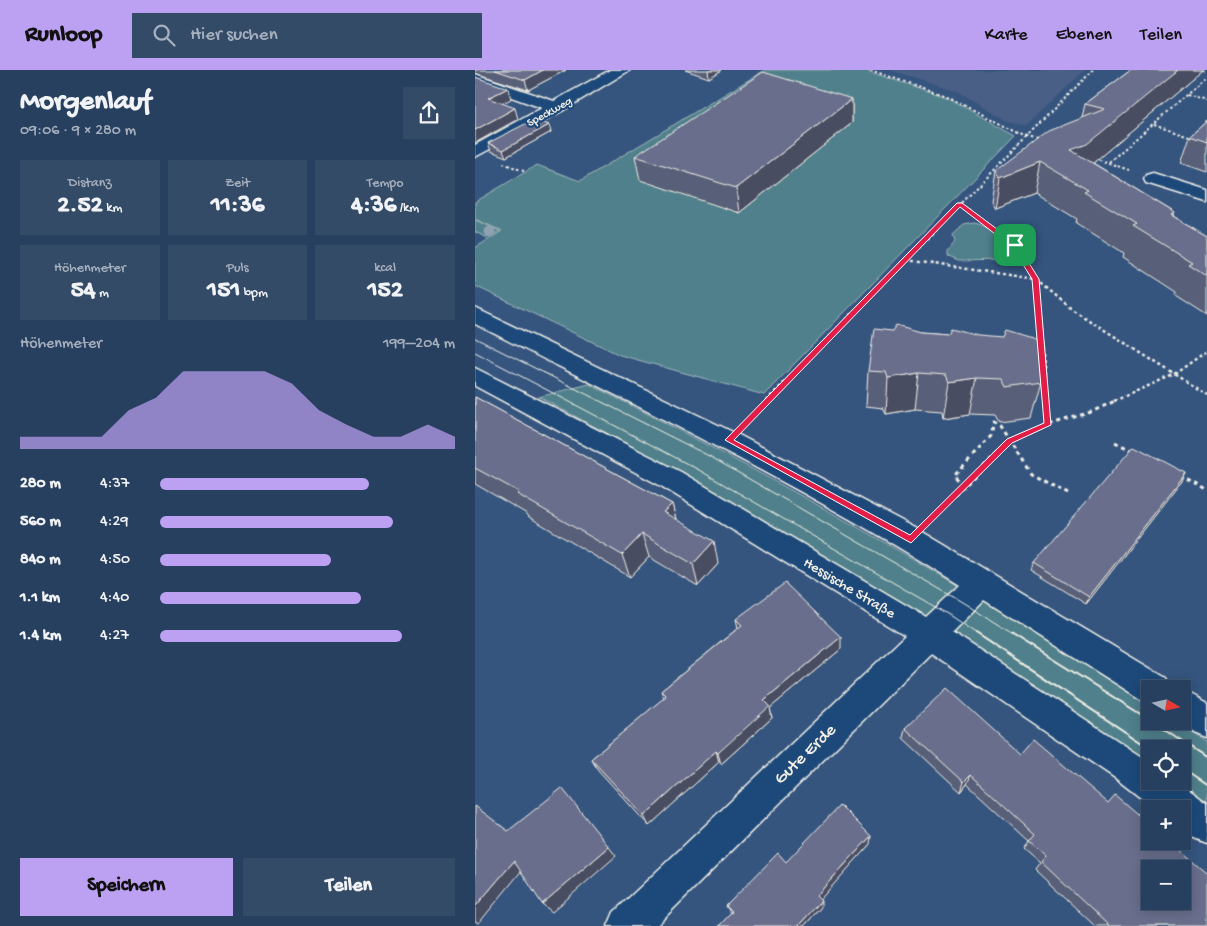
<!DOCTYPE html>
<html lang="de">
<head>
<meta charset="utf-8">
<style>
  :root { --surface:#28405f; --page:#344b68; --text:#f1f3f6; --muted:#a5afbd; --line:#445974; --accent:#bca0f2 }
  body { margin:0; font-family:"Gochi Hand",sans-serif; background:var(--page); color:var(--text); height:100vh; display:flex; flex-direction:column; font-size:19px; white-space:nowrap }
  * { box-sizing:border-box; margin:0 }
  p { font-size:16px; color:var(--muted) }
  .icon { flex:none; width:28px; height:28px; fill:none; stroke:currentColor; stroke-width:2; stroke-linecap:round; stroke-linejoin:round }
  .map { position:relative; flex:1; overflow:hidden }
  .panel { display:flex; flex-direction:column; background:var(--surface); width:475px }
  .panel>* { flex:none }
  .needle { width:32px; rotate:99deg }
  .buttons { position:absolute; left:666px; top:610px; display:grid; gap:10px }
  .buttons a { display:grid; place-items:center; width:50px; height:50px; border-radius:0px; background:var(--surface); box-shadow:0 2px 12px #0003,0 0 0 1px var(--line); font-size:25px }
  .pin { position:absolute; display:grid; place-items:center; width:42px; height:42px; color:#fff; margin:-21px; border-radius:10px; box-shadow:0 2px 8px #0006 }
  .round { display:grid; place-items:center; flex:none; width:52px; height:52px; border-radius:0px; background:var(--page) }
  .headline { display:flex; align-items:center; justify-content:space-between; height:85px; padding:0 20px }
  h1 { font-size:28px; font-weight:700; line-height:38px }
  .figures { display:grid; grid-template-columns:repeat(3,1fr); gap:8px; height:85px; padding:5px 20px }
  .figures div { display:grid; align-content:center; border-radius:0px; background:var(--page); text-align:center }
  .figures b { font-size:25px; font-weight:700 }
  .figures small { font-size:14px; font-weight:400 }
  .figures p { font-size:14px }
  .chart { height:140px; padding:10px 20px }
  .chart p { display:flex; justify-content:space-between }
  .chart svg { width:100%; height:90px; margin-top:5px; fill:var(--accent); opacity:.7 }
  .action { display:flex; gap:10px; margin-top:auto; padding:10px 20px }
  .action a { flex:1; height:58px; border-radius:0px; background:var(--accent); color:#111; font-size:20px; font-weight:700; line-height:58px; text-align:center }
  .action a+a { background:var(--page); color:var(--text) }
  ul { padding:0 20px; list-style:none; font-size:16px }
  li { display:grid; grid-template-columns:80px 60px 1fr; align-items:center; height:38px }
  li i { height:12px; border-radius:6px; background:var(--accent) }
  header { display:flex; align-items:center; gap:30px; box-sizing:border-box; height:70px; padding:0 25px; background:var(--accent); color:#111 }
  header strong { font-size:24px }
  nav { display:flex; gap:28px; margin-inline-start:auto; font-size:18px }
  .search { width:350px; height:45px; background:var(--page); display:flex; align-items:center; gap:12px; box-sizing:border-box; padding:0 18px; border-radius:0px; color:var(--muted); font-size:19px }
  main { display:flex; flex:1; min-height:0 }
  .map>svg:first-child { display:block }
</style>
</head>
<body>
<header>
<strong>Runloop</strong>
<div class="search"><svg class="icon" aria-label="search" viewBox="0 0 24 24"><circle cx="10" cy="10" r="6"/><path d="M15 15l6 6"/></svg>Hier suchen</div>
<nav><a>Karte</a><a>Ebenen</a><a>Teilen</a></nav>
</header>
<main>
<section class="panel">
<div class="headline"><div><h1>Morgenlauf</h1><p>09:06 · 9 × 280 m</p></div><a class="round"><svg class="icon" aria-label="share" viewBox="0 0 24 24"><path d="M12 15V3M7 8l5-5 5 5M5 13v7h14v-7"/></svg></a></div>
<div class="figures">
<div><p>Distanz</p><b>2.52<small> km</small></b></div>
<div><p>Zeit</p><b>11:36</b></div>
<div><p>Tempo</p><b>4:36<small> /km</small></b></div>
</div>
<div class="figures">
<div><p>Höhenmeter</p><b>54<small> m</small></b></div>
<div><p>Puls</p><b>151<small> bpm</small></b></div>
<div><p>kcal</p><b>152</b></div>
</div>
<div class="chart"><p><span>Höhenmeter</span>199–204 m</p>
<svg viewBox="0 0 160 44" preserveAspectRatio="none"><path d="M0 44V38L10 38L20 38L30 38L40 25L50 19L60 6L70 6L80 6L90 6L100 12L110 25L120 32L130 38L140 38L150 32L160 38V44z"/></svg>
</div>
<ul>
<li><b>280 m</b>4:37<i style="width:71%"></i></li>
<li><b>560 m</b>4:29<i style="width:79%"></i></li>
<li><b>840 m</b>4:50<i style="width:58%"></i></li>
<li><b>1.1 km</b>4:40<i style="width:68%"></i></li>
<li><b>1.4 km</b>4:27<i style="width:82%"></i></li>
</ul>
<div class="action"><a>Speichern</a><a>Teilen</a></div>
</section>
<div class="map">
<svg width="732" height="856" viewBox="0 0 732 856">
  <rect width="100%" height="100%" fill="#35557f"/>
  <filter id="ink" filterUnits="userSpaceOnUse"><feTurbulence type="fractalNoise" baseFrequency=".02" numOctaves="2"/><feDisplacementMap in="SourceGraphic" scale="10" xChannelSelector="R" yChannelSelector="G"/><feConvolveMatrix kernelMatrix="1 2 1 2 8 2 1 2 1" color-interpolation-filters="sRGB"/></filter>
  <g filter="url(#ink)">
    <!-- built -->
    <polygon fill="#485f85" points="415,0 610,0 551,56 531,50 482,21"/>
    <!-- green -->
    <g fill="#4f808b" stroke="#a2b8ba">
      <polygon points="290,0 389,0 471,27 541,66 289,325 145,285 0,216 0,178 27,161 0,149 0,132 62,95 105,111"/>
      <polygon points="0,150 25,161 13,168 0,162"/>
      <path d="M499,153c13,2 28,14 33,27l-3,8 -4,2 -41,1 -11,-5v-5l7,-9 -2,-7 11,-10z"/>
      <path d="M114,314c192,97 381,203 561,321v16h25l32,21v60l-30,-21h6v-32h-33v14l-245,-159 -214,-126 -152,-81z"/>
    </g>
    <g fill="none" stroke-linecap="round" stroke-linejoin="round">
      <defs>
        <g id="minor">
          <polygon points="135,0 155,0 87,41 0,87 0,75 67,38 0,14 0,4 79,31"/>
          <polygon points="678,103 732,120 732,132 671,113 669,109 671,105"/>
          <path d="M0,238l262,126 184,97 245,147 4,11h-20v14l-8,-3 -158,-100 -32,32 198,130v19h27l30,22v40l-13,-5 -11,-9v-20h-28l-40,-31 -184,-125 -275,273h-48l6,-14 291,-276 -244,-150 -186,-100v-18l206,104 245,145 34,-32c-155,-98 -321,-178 -485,-261z"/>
          <polygon points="708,620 732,633 732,668 720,663 702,651 708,651"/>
        </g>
      </defs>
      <!-- minor casing -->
      <use href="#minor" stroke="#f4f1e8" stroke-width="3"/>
      <!-- path-far2 -->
      <g stroke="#f4f1e8" stroke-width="2" stroke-dasharray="2.5 2.5" stroke-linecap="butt">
        <polyline points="395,0 471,26 550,66 566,71"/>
        <polyline points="728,0 732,1"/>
        <polyline points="712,25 732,31"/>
        <polyline points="679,54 717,67"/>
        <polyline points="619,88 654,100"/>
        <polyline points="634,92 732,7"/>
        <polyline points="28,93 51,102"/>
        <polyline points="485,134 502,147"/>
        <polyline points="473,147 618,0"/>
      </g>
      <!-- path-far1 -->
      <g stroke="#f4f1e8" stroke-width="2.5" stroke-dasharray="3 3" stroke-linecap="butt">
        <polyline points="501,146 540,175 561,209 571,331"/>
        <polyline points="431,190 561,209 598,240 732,325"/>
        <polyline points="291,331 474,146"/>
        <polyline points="639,331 698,305 732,281"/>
      </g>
      <!-- path -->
      <g stroke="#f4f1e8" stroke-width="3" stroke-dasharray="4 4" stroke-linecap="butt">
        <polyline points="571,330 573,355"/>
        <polyline points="273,350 293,330"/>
        <polyline points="640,372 658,381"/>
        <polyline points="706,406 732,420"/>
        <polyline points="489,416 480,405 516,366 519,352 525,356 556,404 593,424"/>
        <polyline points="458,448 534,371 573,355 616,342 642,330"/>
      </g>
      <!-- minor -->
      <use href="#minor" fill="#1f4a7a" fill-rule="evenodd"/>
      <!-- tram-far1 -->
      <g stroke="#f4f1e8" stroke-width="1">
        <polyline points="0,268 236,387 487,532 538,564"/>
        <polyline points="0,282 224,400 474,545 502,564"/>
      </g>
      <!-- tram -->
      <g stroke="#f4f1e8" stroke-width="2">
        <polyline points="501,563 676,679"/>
        <polyline points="536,563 675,650"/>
        <polyline points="677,651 732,688"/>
        <polyline points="708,700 732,716"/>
      </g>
    </g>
    <!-- trees -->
    <circle fill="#90a1b1" cx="15" cy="162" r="5.5"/>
    <!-- wall -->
    <g fill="#595f78" stroke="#f4f1e8">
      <polygon points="0,0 91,0 53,20 0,3"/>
      <polygon points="210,0 247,0 234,8"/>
      <polygon points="656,0 728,0 618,93 700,143 698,146 732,166 732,246 701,226 702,222 648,187 649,183 601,153 602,149 559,123 520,138 516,131 521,101 607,48 610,34"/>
      <polygon points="377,29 377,53 264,143 165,110 160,86"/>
      <polygon points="732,51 732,102 706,93 715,66"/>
      <polygon points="74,55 76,62 31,87 16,81 13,73"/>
      <polygon points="446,262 473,264 566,312 556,348 524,352 520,345 495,344 468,348 467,341 440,339 411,344 408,338 391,336 393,301"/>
      <polygon points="0,327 197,434 201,449 243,494 223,516 174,487 155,507 54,447 52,444 0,414"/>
      <polygon points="711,403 707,411 611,534 556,500 559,493"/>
      <polygon points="261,549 366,579 295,638 297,648 246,694 244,692 174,756 123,700 116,689 189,628 186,621 263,558"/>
      <polygon points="430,658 732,856 620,856 560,800 565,793 549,779 554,771 492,714 486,722 428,668"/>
      <polygon points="395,774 344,830 346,837 329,856 244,856 256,844 251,836 311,792"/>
    </g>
    <!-- shaded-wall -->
    <g fill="#484d62" stroke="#f4f1e8">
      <polygon points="68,0 91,0 53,20 50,10"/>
      <polygon points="233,0 247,0 234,8"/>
      <polygon points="703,0 728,0 605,104 596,80"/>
      <polygon points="33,18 36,29 17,39 13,28"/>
      <polygon points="377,29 377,53 264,143 261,118"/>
      <polygon points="40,38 43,49 0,73 0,60"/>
      <polygon points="74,55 76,62 31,87 28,80"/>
      <polygon points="565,92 559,123 520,138 525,108"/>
      <polygon points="444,303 440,339 411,344 413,308"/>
      <polygon points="502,308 495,344 468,348 474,312"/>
      <polygon points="711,403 707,411 611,534 614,527"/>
      <polygon points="197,434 203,457 188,442"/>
      <polygon points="167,464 174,487 155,507 147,485"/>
      <polygon points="239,471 243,494 223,516 218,494"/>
      <polygon points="366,567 366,579 295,638 297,648 246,694 243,683 289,630"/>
      <polygon points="241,681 244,692 174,756 169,746"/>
      <polygon points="496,705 492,714 486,722 489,712"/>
      <polygon points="396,766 395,774 342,833 341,826"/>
      <polygon points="134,777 141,786 77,842 67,834"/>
      <polygon points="39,791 48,799 4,853 0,851 0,837"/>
      <polygon points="346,831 346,837 329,856 323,856"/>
    </g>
    <!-- building -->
    <g fill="#676e8c" stroke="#f4f1e8" fill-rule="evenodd">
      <polygon points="20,0 68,0 50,10"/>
      <polygon points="656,0 703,0 612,74 596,80 700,143 696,145 732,166 732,206 713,194 717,192 658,156 662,154 609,122 613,120 565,92 525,108 521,101 574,61 630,39 610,34"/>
      <polygon points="288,2 377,29 261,118 160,86"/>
      <polygon points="0,7 33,18 13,28 40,38 0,60"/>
      <polygon points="60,49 74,55 28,80 13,73"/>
      <polygon points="732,51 732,72 715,66"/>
      <polygon points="421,255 446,262 473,264 476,258 503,265 527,267 530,260 563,270 566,312 532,317 528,309 502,308 474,312 471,305 444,303 413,308 411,302 393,301 399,259 417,261"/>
      <polygon points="0,327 197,434 188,442 239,471 218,494 167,464 147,485 42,424 44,422 0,398"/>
      <polygon points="659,376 711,403 614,527 559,493"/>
      <polygon points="310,513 366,567 289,630 295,636 243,683 241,681 169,746 116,689 191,626 186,621 267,555 261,549"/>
      <path d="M472,618l73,66 13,-15 75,64 7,-8 35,30v16h20l37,32v53h-98l-68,-64 5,-6 -17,-15 6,-7 -64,-59 -7,7 -59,-54zM675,799h33v32h-33z"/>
      <polygon points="87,718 134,777 67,834 39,791 0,837 0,736 33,761"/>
      <polygon points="365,735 396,766 341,826 346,831 323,856 244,856 257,842 251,836 303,783 311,792"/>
    </g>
  </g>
  <!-- route -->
  <path fill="#e11d48" stroke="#fff" fill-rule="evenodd" d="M482,133h5l55,41 22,35 12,146 -39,18 -101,100 -186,-103zM485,137l52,40 20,32 12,144 -37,16 -97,96 -176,-95z"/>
  <g text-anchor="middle" stroke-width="4.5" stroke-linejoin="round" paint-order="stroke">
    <!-- far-street labels -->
    <g font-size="12" fill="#f4f1e8" stroke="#1f4a7a">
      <text transform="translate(74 41) rotate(-29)" y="4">Speckweg</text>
    </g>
    <!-- street labels -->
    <g font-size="15" fill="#f4f1e8" stroke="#1f4a7a">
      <text transform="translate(375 517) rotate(31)" y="5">Hessische Straße</text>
    </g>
    <!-- near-street labels -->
    <g font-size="18" fill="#f4f1e8" stroke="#1f4a7a">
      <text transform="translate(329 683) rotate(-44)" y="6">Gute Erde</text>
    </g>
  </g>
</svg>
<div class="buttons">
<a><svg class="needle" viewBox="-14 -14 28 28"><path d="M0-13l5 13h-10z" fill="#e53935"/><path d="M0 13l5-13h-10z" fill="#a5afbd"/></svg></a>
<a><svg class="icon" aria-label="locate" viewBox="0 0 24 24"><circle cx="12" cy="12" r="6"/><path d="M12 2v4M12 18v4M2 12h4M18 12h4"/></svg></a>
<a>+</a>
<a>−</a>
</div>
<div class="pin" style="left:540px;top:175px;background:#1e9e55"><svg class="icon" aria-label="arrive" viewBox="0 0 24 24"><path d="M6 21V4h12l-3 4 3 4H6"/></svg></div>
</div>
</main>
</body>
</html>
